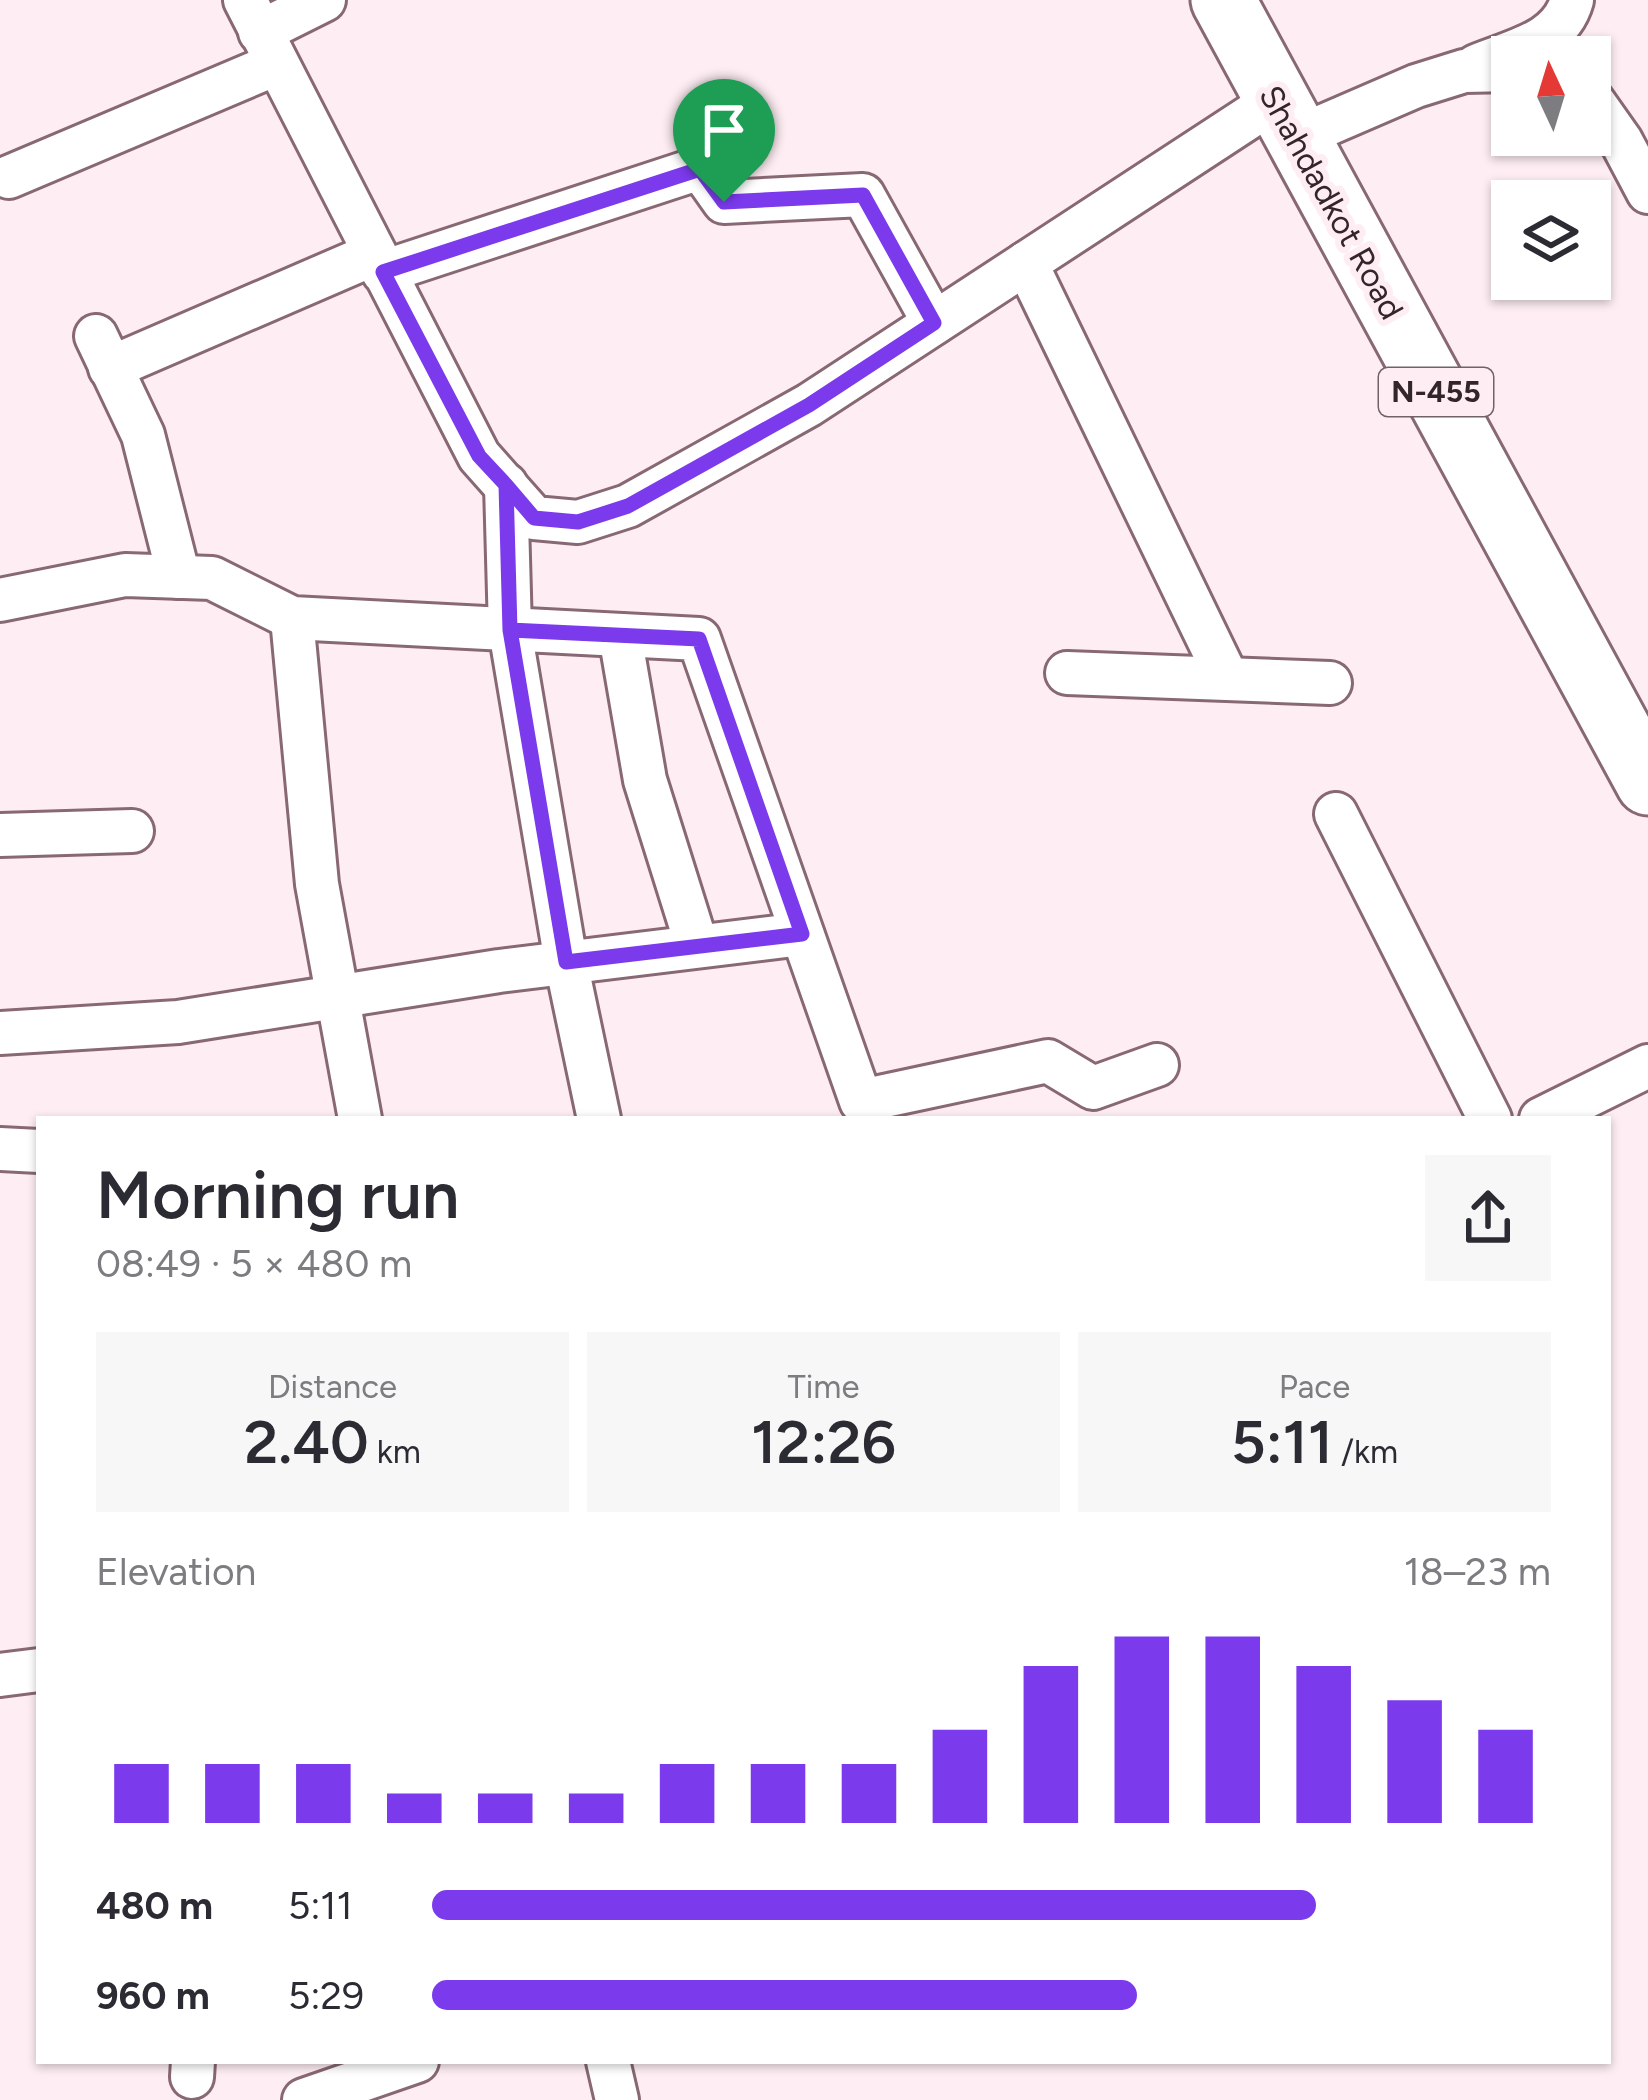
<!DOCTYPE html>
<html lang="en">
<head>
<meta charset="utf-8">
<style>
  :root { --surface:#fff; --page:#f7f7f7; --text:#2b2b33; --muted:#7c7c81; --accent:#7c3aed }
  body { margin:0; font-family:Figtree,sans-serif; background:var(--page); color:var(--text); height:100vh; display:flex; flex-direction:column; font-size:45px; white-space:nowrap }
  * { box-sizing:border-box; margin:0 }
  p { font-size:39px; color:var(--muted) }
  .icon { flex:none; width:66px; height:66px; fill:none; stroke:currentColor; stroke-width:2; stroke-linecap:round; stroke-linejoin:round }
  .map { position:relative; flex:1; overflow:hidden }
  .details { position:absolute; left:36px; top:1116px; width:1575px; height:948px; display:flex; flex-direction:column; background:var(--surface); border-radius:0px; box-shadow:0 3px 9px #0004 }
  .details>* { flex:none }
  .needle { width:78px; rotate:356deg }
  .tools { position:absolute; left:1491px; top:36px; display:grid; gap:24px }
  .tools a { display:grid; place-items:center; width:120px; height:120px; border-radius:0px; background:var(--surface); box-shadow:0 3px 9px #0004; font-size:60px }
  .pin { position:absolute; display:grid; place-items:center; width:102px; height:102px; color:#fff; margin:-123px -51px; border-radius:50% 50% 50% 0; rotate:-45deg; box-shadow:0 0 12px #0007 }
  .pin .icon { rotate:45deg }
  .round { display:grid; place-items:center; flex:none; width:126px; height:126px; border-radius:0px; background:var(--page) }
  .overview { display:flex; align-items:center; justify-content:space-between; height:204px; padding:0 60px }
  h1 { font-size:66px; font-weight:600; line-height:90px }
  .figures { display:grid; grid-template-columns:repeat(3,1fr); gap:18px; height:204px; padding:12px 60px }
  .figures div { display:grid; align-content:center; border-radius:0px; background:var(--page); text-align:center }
  .figures b { font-size:60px; font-weight:600 }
  .figures small { font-size:33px; font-weight:400 }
  .figures p { font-size:33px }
  .chart { height:336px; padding:24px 60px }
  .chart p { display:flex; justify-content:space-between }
  .chart svg { width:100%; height:216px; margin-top:12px; stroke:var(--accent); stroke-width:6 }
  ul { padding:0 60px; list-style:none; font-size:39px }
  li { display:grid; grid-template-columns:192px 144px 1fr; align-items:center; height:90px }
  li i { height:30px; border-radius:15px; background:var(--accent) }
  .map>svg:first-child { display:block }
</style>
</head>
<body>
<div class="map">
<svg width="1648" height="2100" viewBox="0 0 1648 2100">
  <rect width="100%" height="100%" fill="#feeef3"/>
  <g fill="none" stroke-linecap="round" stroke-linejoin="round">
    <defs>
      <g id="minor">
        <polyline points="245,0 479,456 534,518 578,522 628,506 809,405 1277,99"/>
        <polyline points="260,32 324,0"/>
        <path d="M1476,66c38,-16 84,-23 96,-66"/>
        <polyline points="1590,97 1621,141 1648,192"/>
        <polyline points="1298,137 1416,86 1464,71 1512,70"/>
        <polyline points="9,177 276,64"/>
        <polyline points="1026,263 1227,678"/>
        <polyline points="383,272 700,168 724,202 863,195 934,323"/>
        <polyline points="96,336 143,435 179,577"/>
        <polyline points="110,368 374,254"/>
        <polyline points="506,485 510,630 566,962 599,1119"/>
        <polyline points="0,600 125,575 212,578 292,618 699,639 861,1101 1048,1061 1093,1088 1157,1065"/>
        <polyline points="292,618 317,884 360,1119"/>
        <polyline points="620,635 645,780 697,946"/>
        <polyline points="1067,673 1330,683"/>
        <polyline points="1336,814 1490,1119"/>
        <polyline points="0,835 132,831"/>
        <polyline points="0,1033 178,1022 499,971 802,934"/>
        <polyline points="1541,1119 1648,1066"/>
        <polyline points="0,1149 39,1151"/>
        <polyline points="0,1675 39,1670"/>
        <polyline points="608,2061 617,2100"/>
        <polyline points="192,2077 193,2061"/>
        <polyline points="304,2100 417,2061"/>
      </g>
      <polyline id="highway" points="1223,0 1648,783"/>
    </defs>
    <!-- minor casing -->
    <use href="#minor" stroke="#886873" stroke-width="48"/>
    <!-- highway casing -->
    <use href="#highway" stroke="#886873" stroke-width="69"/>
    <!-- minor -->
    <use href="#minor" stroke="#fff" stroke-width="42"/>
    <!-- highway -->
    <use href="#highway" stroke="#fff" stroke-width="63"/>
  </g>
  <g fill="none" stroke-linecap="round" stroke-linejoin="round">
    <defs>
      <polyline id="route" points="724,202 700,169 383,272 479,456 506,485 510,630 699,639 802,934 566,962 510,630 506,485 534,518 578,522 628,506 809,405 934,323 863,195 724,202"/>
    </defs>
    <!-- route casing -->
    <use href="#route" stroke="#fff" stroke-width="24"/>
    <!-- route -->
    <use href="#route" stroke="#7c3aed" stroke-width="15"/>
  </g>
  <g text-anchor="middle" stroke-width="12" stroke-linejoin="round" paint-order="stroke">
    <!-- shield labels -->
    <rect fill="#feeef3" stroke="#706266" stroke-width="3" x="1379" y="368" width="114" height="48" rx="9"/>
    <g font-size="30" font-weight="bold" fill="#33262a">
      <text x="1436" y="402">N-455</text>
    </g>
    <!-- street labels -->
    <g font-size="33" fill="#33262a" stroke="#feeef3">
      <text transform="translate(1332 202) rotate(61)" y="12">Shahdadkot Road</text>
    </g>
  </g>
</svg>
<div class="tools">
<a><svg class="needle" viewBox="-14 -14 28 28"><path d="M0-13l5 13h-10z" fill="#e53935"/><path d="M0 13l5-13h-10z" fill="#7c7c81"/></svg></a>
<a><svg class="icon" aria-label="layers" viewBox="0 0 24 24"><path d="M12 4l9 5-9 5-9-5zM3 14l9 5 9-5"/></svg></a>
</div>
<div class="pin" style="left:724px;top:202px;background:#1e9e55"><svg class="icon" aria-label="arrive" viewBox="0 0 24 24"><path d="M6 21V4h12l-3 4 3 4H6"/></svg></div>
<section class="details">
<div class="overview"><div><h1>Morning run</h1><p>08:49 · 5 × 480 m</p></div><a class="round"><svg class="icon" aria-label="share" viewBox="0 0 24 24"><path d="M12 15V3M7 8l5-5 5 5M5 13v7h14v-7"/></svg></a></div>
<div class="figures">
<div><p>Distance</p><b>2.40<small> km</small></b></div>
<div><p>Time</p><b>12:26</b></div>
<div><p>Pace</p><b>5:11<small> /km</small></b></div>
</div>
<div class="chart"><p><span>Elevation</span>18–23 m</p>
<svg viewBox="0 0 160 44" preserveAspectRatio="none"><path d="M5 44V32M15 44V32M25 44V32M35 44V38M45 44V38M55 44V38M65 44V32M75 44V32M85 44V32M95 44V25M105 44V12M115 44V6M125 44V6M135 44V12M145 44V19M155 44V25"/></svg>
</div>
<ul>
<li><b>480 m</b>5:11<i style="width:79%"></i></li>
<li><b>960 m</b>5:29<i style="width:63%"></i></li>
</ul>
</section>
</div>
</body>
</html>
